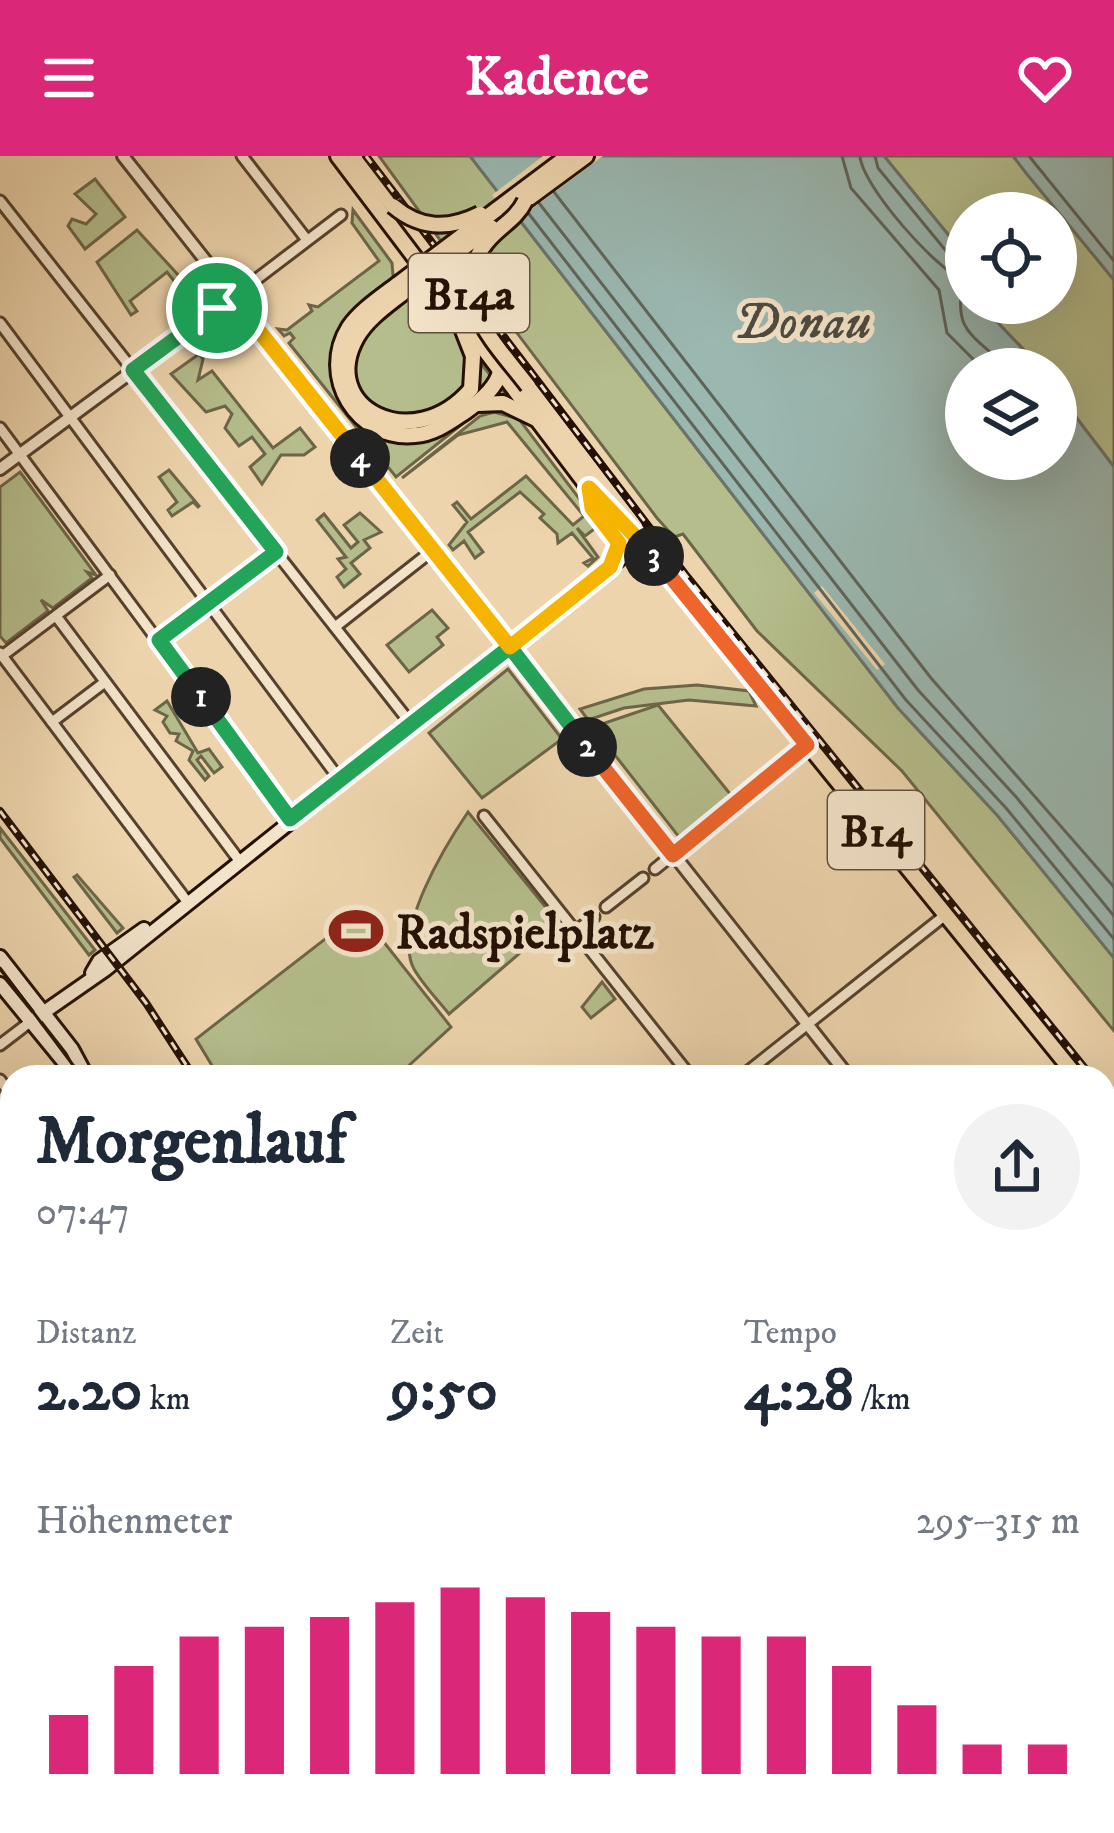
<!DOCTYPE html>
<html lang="de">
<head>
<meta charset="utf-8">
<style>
  :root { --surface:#fff; --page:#f2f2f3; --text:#1f2937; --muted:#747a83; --accent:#db2777 }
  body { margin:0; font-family:"IM FELL DW Pica",serif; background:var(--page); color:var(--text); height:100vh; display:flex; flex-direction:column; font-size:45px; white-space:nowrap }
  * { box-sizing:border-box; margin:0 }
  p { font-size:39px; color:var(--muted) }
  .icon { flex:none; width:66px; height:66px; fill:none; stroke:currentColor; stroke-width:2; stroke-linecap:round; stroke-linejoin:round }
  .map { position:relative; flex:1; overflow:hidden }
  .sheet { position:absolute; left:0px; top:909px; width:1116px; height:768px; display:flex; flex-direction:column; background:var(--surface); border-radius:36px 36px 0 0; box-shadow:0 12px 48px #0002 }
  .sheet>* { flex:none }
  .buttons { position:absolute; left:945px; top:36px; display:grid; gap:24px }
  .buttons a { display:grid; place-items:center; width:132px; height:132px; border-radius:50%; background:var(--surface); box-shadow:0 12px 48px #0002; font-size:60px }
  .pin { position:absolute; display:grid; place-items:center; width:102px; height:102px; color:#fff; margin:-51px; border:6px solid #fff; border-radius:50%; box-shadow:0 3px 12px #0007 }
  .km { position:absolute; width:60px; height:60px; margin:-30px; border-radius:50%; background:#222; color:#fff; font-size:33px; line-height:60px; text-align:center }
  .round { display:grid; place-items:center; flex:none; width:126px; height:126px; border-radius:63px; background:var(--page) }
  .head { display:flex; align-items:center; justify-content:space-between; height:204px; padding:0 36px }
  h1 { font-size:66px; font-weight:700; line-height:90px }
  .metrics { display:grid; grid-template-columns:repeat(3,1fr); gap:18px; height:204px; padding:12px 36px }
  .metrics div { display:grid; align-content:center }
  .metrics b { font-size:60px; font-weight:700 }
  .metrics small { font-size:33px; font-weight:400 }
  .metrics p { font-size:33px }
  .chart { height:336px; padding:24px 36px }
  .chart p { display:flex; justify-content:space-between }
  .chart svg { width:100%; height:216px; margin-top:12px; stroke:var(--accent); stroke-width:6 }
  header { display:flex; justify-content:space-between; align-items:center; height:156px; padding:0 36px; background:var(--accent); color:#fff; font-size:54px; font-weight:700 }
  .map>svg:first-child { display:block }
</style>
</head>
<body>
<header><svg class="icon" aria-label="menu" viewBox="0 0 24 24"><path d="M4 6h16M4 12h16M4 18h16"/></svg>Kadence<svg class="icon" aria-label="heart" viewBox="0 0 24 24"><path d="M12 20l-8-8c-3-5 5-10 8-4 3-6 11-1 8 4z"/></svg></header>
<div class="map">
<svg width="1114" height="1677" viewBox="0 0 1114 1677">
  <rect width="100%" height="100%" fill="#edd4ac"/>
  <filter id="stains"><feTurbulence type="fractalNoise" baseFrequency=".00167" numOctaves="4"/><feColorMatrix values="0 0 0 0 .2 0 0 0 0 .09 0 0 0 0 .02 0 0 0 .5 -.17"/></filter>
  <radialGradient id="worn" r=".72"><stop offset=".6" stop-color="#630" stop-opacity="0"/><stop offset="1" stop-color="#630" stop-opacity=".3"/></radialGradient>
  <!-- green -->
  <g fill="#b5bd8c" stroke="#6c6648" stroke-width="3">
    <polygon points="379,0 470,0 898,552 997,659 1114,802 1114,875 902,615 757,475 683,378 674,381 657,362 492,144 486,147"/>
    <polygon points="884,0 1013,0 1114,124 1114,311 1056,235 1056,213 1042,213 979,147 1056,147 1056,57 966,57 966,127 964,98"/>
    <polygon points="95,23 125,61 85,93 68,70 72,63 86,68 96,58 75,38"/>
    <polygon points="353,54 392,107 393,119 420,132 508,241 501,252 476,257 396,321 289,187 294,182 290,177 284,180 278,173 287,174 312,155 309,149 318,151 379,105 352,67"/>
    <polygon points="137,74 180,121 174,125 167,116 130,145 137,155 131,159 97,106"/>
    <polygon points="199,198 203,203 198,224 212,215 273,292 300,272 315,291 304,299 281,299 262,328 250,311 265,298 252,281 239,290 225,272 232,258 225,250 206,256 171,218"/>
    <polygon points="494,256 519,263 612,386 604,397 609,388 597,371 585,380 577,372 598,401 588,410 584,407 593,402 572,377 558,387 557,378 540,362 544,358 520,336 468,376 483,396 475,402 464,385 453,394 449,389 467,366 453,349 457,346 471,363 526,320 573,369 584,360 507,266 458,279 402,322 480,260"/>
    <polygon points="169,314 199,350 198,351 193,346 172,360 168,354 177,346 159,321"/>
    <polygon points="20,316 96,419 87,416 92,422 53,452 41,444 48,455 6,487 0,480 0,331"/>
    <polygon points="360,357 381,376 364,384 370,392 351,407 360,418 344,431 337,421 346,413 338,403 346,401 317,364 324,358 351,392 358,386 344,369"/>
    <polygon points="432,454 448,472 437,481 443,489 409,516 387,489"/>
    <polygon points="508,513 562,583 482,642 429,577"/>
    <polygon points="697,529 749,535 756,550 689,544 624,552 588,564 580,553 644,533"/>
    <polygon points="167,545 198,597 209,593 222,611 214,617 201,600 197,604 209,620 205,624 189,604 193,595 176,585 179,578 170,577 163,566 167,560 155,554"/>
    <polygon points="658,549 731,639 679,681 593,571"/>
    <path d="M468,656l89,109 -108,93c-11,-14 -26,-29 -35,-45 -21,-38 31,-123 54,-157z"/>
    <polygon points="0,672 95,794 89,799 0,682"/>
    <polygon points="77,719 123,772 117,777 74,721"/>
    <polygon points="360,756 451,871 404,914 405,921 219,921 196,883"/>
    <polygon points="602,826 615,843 591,862 582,851"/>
    <polygon points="617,1665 678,1665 662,1677 619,1677"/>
  </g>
  <!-- water -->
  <g fill="#9ab7b0" stroke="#6b746b" stroke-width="3">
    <polygon points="470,0 884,0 964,98 966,147 979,147 1042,213 966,213 966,303 1056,303 1056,235 1114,311 1114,802 997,659 898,552"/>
    <polygon points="1013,0 1114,0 1114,124 1026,17"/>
  </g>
  <!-- pier -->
  <g fill="#edd4ac">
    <polygon points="543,0 603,0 513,67 492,39"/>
    <polygon points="822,430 885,508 877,514 814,437"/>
  </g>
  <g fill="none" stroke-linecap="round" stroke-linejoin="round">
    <!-- shore -->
    <g stroke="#5f645a" stroke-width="3">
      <polyline points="842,0 851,32 939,134 947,177 983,213"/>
      <path d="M860,0c2,30 76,113 103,124 -10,53 9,53 46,89"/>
      <polyline points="875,0 878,12 951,101 966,107"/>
      <polyline points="1029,0 1114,105"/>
      <polyline points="554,36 931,522 1114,731"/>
      <polyline points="539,47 918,534 1017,642 1114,760"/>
      <polyline points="529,58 906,544 1006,652 1114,783"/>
    </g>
    <defs>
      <g id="minor">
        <polyline points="242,0 307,84"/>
        <polyline points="0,45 411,568"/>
        <polyline points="233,141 341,59"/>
        <polyline points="0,167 340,624"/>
        <polyline points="0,272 290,663"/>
        <polyline points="56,460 238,703"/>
        <polyline points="335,471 433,394"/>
        <polyline points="159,484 276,396"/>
        <polyline points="0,497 186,744"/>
        <polyline points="2,500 110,419"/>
        <polyline points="52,566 105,526"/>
        <polyline points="484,660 691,921"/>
        <polyline points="655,713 807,589"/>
        <polyline points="606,751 643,722"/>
        <polyline points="575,776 594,761"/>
        <polyline points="0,889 30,866"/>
        <polyline points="741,921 944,760"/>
        <polyline points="0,924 12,940"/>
        <polyline points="1104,1092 1114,1104"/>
        <polyline points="1104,1163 1114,1154"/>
        <polyline points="0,1373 12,1379"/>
        <polyline points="1104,1430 1114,1442"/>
        <polyline points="1104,1451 1114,1464"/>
        <polyline points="0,1457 12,1462"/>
        <polyline points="1104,1545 1114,1537"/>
        <polyline points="224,1665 226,1677"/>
        <polyline points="580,1665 583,1677"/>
        <polyline points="771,1665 781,1677"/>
        <polyline points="864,1665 873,1677"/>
        <polyline points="1071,1665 1081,1677"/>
        <polyline points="106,1677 110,1665"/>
        <polyline points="353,1677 409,1665"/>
        <polyline points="435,1677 490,1665"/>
        <polyline points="719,1677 735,1665"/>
        <polyline points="939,1677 954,1665"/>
        <polyline points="1110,1677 1114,1673"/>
      </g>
      <g id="tertiary">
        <polyline points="123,0 849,921"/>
        <polyline points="0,313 233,141"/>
        <polyline points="1104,1247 1114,1259"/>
        <polyline points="0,1572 12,1576"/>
        <polyline points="163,1665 181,1677"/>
      </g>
      <g id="secondary">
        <polyline points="0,801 72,893 87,921"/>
        <polyline points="92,817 99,805 144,773"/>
        <polyline points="0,828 76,921"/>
        <polyline points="30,866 106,813 640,387"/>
        <polyline points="0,1305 12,1295"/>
        <polyline points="0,1318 12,1308"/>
        <polyline points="242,1665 248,1677"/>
      </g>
      <g id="primary">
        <polyline points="338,0 589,332 665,412 1077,921"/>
        <polyline points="590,337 593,353 619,387 610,411"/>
        <polyline points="1104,954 1114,966"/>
      </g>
      <g id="trunk">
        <polyline points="354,0 393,50"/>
        <polyline points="525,45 586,0"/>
        <polyline points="496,54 568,0"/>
        <path d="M398,128c-17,13 -37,26 -49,43 -31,49 8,114 66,108 19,-1 35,-13 50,-23 14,-10 32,-24 35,-41"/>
        <path d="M404,136c-16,13 -36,26 -47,45 -40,71 56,120 114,52l2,-33 -16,-41"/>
        <polyline points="528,230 635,370 640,387"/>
        <polyline points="478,248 503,247 536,263"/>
      </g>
    </defs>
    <!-- minor casing -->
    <use href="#minor" stroke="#56412e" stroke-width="15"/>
    <!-- tertiary casing -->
    <use href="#tertiary" stroke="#56412e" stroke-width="16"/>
    <!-- secondary casing -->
    <use href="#secondary" stroke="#241004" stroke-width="18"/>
    <!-- primary casing -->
    <use href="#primary" stroke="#241004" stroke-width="20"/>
    <!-- trunk casing -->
    <use href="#trunk" stroke="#241004" stroke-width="20"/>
    <!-- minor -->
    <use href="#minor" stroke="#f3e3c9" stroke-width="9"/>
    <!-- tertiary -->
    <use href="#tertiary" stroke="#f3e3c9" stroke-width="10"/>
    <!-- secondary -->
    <use href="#secondary" stroke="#f3e3c9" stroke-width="12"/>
    <!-- primary -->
    <use href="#primary" stroke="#edd4ac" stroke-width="14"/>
    <!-- trunk -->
    <use href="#trunk" stroke="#edd4ac" stroke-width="14"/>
    <!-- tram -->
    <g stroke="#241004" stroke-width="3">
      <polyline points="369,780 372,777"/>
      <polyline points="0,812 82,921"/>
      <polyline points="0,1308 12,1299"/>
      <polyline points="1104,1436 1114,1449"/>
      <polyline points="0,1574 12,1577"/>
      <polyline points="166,1665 185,1677"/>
      <polyline points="403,1677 458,1665"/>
    </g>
    <defs>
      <g id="rail">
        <polyline points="366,0 685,418 1092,921"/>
        <polyline points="0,655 146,847 194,921"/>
        <polyline points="1104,936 1114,948"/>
        <polyline points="402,1665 405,1677"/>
      </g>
    </defs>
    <!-- rail casing -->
    <use href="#rail" stroke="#241004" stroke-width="8"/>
    <!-- rail -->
    <use href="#rail" stroke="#f3e3c9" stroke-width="3" stroke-dasharray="9" stroke-linecap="butt"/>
    <defs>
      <g id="trunk-bridge">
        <path d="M525,45c-9,19 -27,26 -39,42 -42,53 10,101 42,143"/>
        <path d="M393,50c27,23 55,24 87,8"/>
        <polyline points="398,128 496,54"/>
        <polyline points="404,136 491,71"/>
      </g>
    </defs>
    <!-- trunk-bridge casing -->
    <use href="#trunk-bridge" stroke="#241004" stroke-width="20" stroke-linecap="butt"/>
    <!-- trunk-bridge -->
    <use href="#trunk-bridge" stroke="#edd4ac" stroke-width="14"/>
  </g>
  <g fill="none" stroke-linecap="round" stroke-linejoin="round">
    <defs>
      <polyline id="split-1" points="201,541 159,484 276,396 133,214 217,152"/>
      <polyline id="split-2" points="201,541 290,663 510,491 587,591"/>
      <polyline id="split-3" points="587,591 673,699 807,589 654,400"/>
      <polyline id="split-4" points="360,302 510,491 610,411 619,387 592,352 589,332 654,400"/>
      <polyline id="split-5" points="217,152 232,141 360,302"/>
    </defs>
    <!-- split-1 casing -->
    <use href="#split-1" stroke="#fff" stroke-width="24"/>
    <!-- split-2 casing -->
    <use href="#split-2" stroke="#fff" stroke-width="24"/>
    <!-- split-3 casing -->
    <use href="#split-3" stroke="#fff" stroke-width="24"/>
    <!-- split-4 casing -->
    <use href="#split-4" stroke="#fff" stroke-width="24"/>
    <!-- split-5 casing -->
    <use href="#split-5" stroke="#fff" stroke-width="24"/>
    <!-- split-1 -->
    <use href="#split-1" stroke="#22a559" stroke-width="15"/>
    <!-- split-2 -->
    <use href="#split-2" stroke="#22a559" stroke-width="15"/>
    <!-- split-3 -->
    <use href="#split-3" stroke="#f0652b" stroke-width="15"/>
    <!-- split-4 -->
    <use href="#split-4" stroke="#f5b400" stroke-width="15"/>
    <!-- split-5 -->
    <use href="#split-5" stroke="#f5b400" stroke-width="15"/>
  </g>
  <!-- icons -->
  <defs>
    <symbol id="stadium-bare" viewBox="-9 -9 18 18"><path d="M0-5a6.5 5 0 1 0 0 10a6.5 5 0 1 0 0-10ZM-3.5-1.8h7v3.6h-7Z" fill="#8f2418" stroke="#f3e3c9" stroke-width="2.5" paint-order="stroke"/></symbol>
  </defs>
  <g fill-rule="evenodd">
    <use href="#stadium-bare" x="318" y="737" width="76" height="76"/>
  </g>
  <g text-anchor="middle" stroke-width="10" stroke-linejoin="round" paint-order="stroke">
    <!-- shield labels -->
    <g fill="#f3e3c9" stroke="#624f3f" stroke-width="3">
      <rect x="409" y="98" width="120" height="78" rx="9"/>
      <rect x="828" y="635" width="96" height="78" rx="9"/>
    </g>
    <g font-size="45" font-weight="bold" fill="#241004">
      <text x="469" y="153">B14a</text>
      <text x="876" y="690">B14</text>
    </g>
    <!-- poi labels -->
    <g font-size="48" font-weight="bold" fill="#241004" stroke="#f3e3c9" text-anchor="start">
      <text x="396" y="792">Radspielplatz</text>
    </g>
    <!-- water labels -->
    <g font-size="51" font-style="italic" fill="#4d4a40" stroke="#f3e3c9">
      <text x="803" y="182">Donau</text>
    </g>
  </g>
  <rect width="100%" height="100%" filter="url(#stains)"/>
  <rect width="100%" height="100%" fill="url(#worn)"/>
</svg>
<div class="buttons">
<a><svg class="icon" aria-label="locate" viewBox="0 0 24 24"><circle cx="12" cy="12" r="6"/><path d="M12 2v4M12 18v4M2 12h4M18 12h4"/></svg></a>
<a><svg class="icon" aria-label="layers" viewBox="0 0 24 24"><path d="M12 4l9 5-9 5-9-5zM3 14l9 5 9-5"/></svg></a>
</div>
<div class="pin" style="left:217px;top:152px;background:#1e9e55"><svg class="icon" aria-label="arrive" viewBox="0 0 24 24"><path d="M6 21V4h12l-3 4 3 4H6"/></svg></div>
<b class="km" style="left:201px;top:541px">1</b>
<b class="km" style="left:587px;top:591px">2</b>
<b class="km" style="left:654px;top:400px">3</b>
<b class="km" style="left:360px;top:302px">4</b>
<section class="sheet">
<div class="head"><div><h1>Morgenlauf</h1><p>07:47</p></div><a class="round"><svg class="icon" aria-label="share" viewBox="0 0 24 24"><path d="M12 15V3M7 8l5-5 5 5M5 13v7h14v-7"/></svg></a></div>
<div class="metrics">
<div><p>Distanz</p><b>2.20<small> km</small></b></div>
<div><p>Zeit</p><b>9:50</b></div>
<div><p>Tempo</p><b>4:28<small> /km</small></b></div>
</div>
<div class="chart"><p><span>Höhenmeter</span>295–315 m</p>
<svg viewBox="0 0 160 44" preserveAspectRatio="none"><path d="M5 44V32M15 44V22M25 44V16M35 44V14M45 44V12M55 44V9M65 44V6M75 44V8M85 44V11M95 44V14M105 44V16M115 44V16M125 44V22M135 44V30M145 44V38M155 44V38"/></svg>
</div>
</section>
</div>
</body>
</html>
